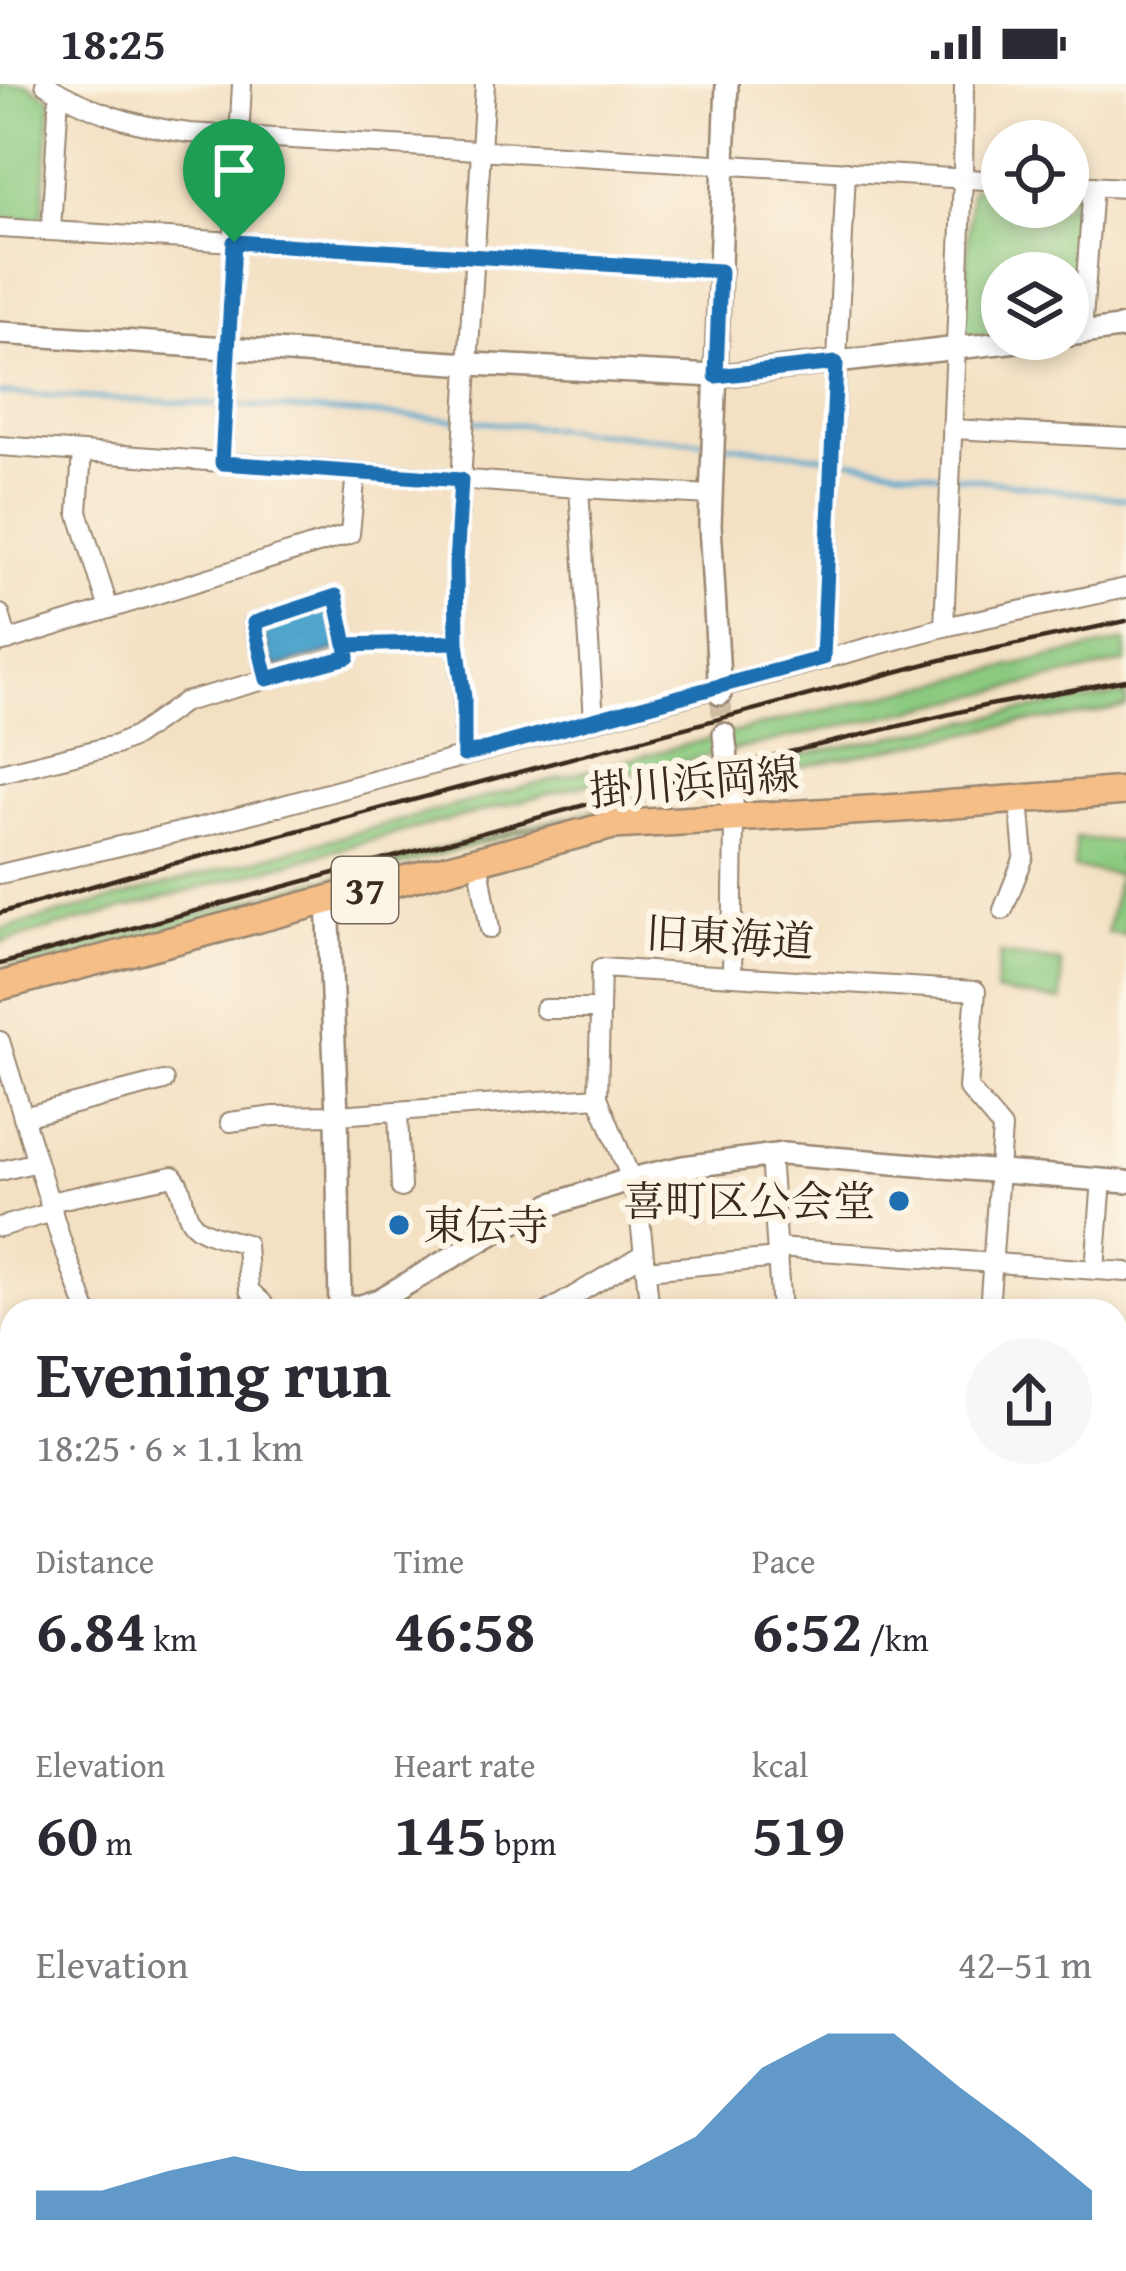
<!DOCTYPE html>
<html lang="en">
<head>
<meta charset="utf-8">
<style>
  :root { --surface:#fff; --page:#f7f7f7; --text:#2b2b33; --muted:#7c7c81; --accent:#1f6fb2 }
  body { margin:0; font-family:"Gentium Book Plus","Noto Serif JP",serif; background:var(--page); color:var(--text); height:100vh; display:flex; flex-direction:column; font-size:45px; white-space:nowrap }
  * { box-sizing:border-box; margin:0 }
  p { font-size:39px; color:var(--muted) }
  .icon { flex:none; width:66px; height:66px; fill:none; stroke:currentColor; stroke-width:2; stroke-linecap:round; stroke-linejoin:round }
  .map { position:relative; flex:1; overflow:hidden }
  .details { position:absolute; left:0px; top:1215px; width:1128px; height:972px; display:flex; flex-direction:column; background:var(--surface); border-radius:36px 36px 0 0; box-shadow:0 6px 18px #0003 }
  .details>* { flex:none }
  .tools { position:absolute; left:981px; top:36px; display:grid; gap:24px }
  .tools a { display:grid; place-items:center; width:108px; height:108px; border-radius:50%; background:var(--surface); box-shadow:0 6px 18px #0003; font-size:60px }
  .pin { position:absolute; display:grid; place-items:center; width:102px; height:102px; color:#fff; margin:-123px -51px; border-radius:50% 50% 50% 0; rotate:-45deg; box-shadow:0 0 12px #0007 }
  .pin .icon { rotate:45deg }
  .round { display:grid; place-items:center; flex:none; width:126px; height:126px; border-radius:63px; background:var(--page) }
  .head { display:flex; align-items:center; justify-content:space-between; height:204px; padding:0 36px }
  h1 { font-size:66px; font-weight:700; line-height:90px }
  .stats { display:grid; grid-template-columns:repeat(3,1fr); gap:18px; height:204px; padding:12px 36px }
  .stats div { display:grid; align-content:center }
  .stats b { font-size:60px; font-weight:700 }
  .stats small { font-size:33px; font-weight:400 }
  .stats p { font-size:33px }
  .chart { height:336px; padding:24px 36px }
  .chart p { display:flex; justify-content:space-between }
  .chart svg { width:100%; height:216px; margin-top:12px; fill:var(--accent); opacity:.7 }
  .status { display:flex; justify-content:space-between; align-items:center; height:84px; padding:0 60px; background:var(--surface); direction:ltr }
  .status svg { height:33px; fill:currentColor }
  .map>svg:first-child { display:block }
</style>
</head>
<body>
<div class="status"><b>18:25</b><svg viewBox="0 0 49 12"><path d="M0 12V9h3v3zM5 12V6h3v6zM10 12V3h3v9zM15 12V0h3v12zM26 1h20v11H26zM47 4h2v5h-2z"/></svg></div>
<div class="map">
<svg width="1126" height="2187" viewBox="0 0 1126 2187">
  <rect width="100%" height="100%" fill="#fcf5e5"/>
  <filter id="ink" filterUnits="userSpaceOnUse"><feTurbulence type="fractalNoise" baseFrequency=".00833" numOctaves="2"/><feDisplacementMap in="SourceGraphic" scale="24" xChannelSelector="R" yChannelSelector="G"/><feConvolveMatrix kernelMatrix="1 2 1 2 8 2 1 2 1" color-interpolation-filters="sRGB"/></filter>
  <filter id="wash" filterUnits="userSpaceOnUse"><feTurbulence type="fractalNoise" baseFrequency=".004" numOctaves="4" result="noise"/><feDisplacementMap in="SourceGraphic" scale="48" xChannelSelector="R" yChannelSelector="G"/><feGaussianBlur stdDeviation="2.7" result="paint"/><feColorMatrix in="noise" values="0 0 0 0 0 0 0 0 0 0 0 0 0 0 0 0 0 1.4 0 .05"/><feComposite in="paint" operator="in"/></filter>
  <g filter="url(#wash)">
    <rect width="100%" height="100%" fill="#f4e1c4"/>
    <!-- green -->
    <g fill="#8bca80" stroke="#637a4f" stroke-width="3">
      <polygon points="0,0 27,0 51,15 42,136 0,134"/>
      <polygon points="976,102 1002,103 1002,123 1068,123 1068,107 1081,107 1086,117 1078,235 1073,241 1068,242 1068,189 1002,189 1002,250 968,254 963,248 971,106"/>
      <path d="M1126,557v21l-512,115 -220,57 -394,109v-13c374,-102 747,-209 1126,-289z"/>
      <polygon points="1126,610 1126,623 1073,633 1018,639 799,683 774,683 772,677 1013,628"/>
      <polygon points="675,705 0,893 0,885 271,809"/>
      <polygon points="1076,754 1124,758 1119,778 1126,779 1126,851 1107,849 1118,791 1074,784"/>
      <polygon points="1000,870 1061,878 1062,917 995,908"/>
    </g>
    <!-- forest -->
    <path fill="#70ae6e" stroke="#566c46" stroke-width="3" d="M380,2175c20,0 41,-2 60,0 19,2 37,11 56,0h13l17,12h-150z"/>
    <!-- water -->
    <polygon fill="#50a5cc" stroke="#466875" stroke-width="3" points="323,524 331,527 341,561 335,567 279,583 272,579 264,552 264,543"/>
    <g fill="none" stroke-linecap="round" stroke-linejoin="round">
      <!-- stream -->
      <g stroke="#50a5cc" stroke-width="4.5">
        <polyline points="0,309 220,321"/>
        <polyline points="231,321 459,336"/>
        <polyline points="471,337 704,358"/>
        <polyline points="722,360 829,373"/>
        <polyline points="841,375 942,391"/>
        <polyline points="953,392 1126,415"/>
        <polyline points="0,1928 5,1908 12,1897"/>
      </g>
    </g>
  </g>
  <g filter="url(#ink)">
    <g fill="none" stroke-linecap="round" stroke-linejoin="round">
      <!-- tertiary-tunnel -->
      <polyline stroke="#cfbca3" stroke-width="21" stroke-dasharray="21 10" stroke-linecap="butt" points="720,610 724,650"/>
      <defs>
        <g id="minor">
          <path d="M45,0c47,29 90,42 144,49l813,48"/>
          <polyline points="1068,101 1126,104"/>
          <polyline points="0,144 720,187"/>
          <polyline points="51,147 59,9"/>
          <polyline points="1082,249 1093,102"/>
          <polyline points="952,345 1126,354"/>
          <polyline points="0,362 579,404 711,411"/>
          <polyline points="82,368 78,428 109,525"/>
          <polyline points="222,378 242,0"/>
          <polyline points="579,404 594,636"/>
          <polyline points="0,530 8,557"/>
          <polyline points="944,543 963,94 964,0"/>
          <polyline points="0,559 350,450 356,388"/>
          <polyline points="346,561 457,558"/>
          <polyline points="823,574 846,87"/>
          <polyline points="464,671 463,613 457,558 456,481 485,0"/>
          <polyline points="0,689 116,661 136,652 184,618 348,573 336,512 253,539 267,595"/>
          <polyline points="478,776 490,845"/>
          <polyline points="0,790 205,742 944,543 1126,504"/>
          <polyline points="1003,826 1024,773 1019,715"/>
          <polyline points="732,891 734,735"/>
          <polyline points="544,925 600,925"/>
          <polyline points="0,957 61,1156 87,1227"/>
          <polyline points="398,1027 401,1104"/>
          <polyline points="23,1033 164,997"/>
          <polyline points="230,1038 274,1032 337,1031 598,1013"/>
          <polyline points="770,1071 781,1227"/>
          <polyline points="0,1087 37,1078"/>
          <path d="M49,1118l124,-26c12,13 9,31 18,45 9,14 39,18 55,23l3,46 13,12 5,9"/>
          <polyline points="0,1143 53,1128"/>
          <polyline points="777,1164 1126,1188"/>
          <polyline points="646,1186 778,1174"/>
          <polyline points="1095,1186 1102,1095"/>
          <polyline points="549,1227 643,1170"/>
          <polyline points="650,1227 639,1126 631,1095 598,1013 601,884 976,907 968,1004 1002,1044 989,1227"/>
          <polyline points="1124,1297 1126,1268"/>
          <polyline points="1116,1417 1126,1418"/>
          <polyline points="1116,1526 1126,1533"/>
          <polyline points="0,1591 12,1584"/>
          <polyline points="1116,1651 1126,1647"/>
          <polyline points="0,1672 12,1662"/>
          <polyline points="1116,1862 1126,1867"/>
          <polyline points="0,1997 12,2005"/>
          <polyline points="1116,2028 1126,2028"/>
          <polyline points="142,2187 145,2175"/>
          <polyline points="289,2187 292,2175"/>
          <polyline points="877,2187 878,2175"/>
          <polyline points="1054,2187 1059,2175"/>
        </g>
        <g id="tertiary">
          <polyline points="0,249 470,280 716,292 1035,255"/>
          <polyline points="1068,251 1126,243"/>
          <polyline points="720,610 710,441 727,0"/>
          <polyline points="724,650 734,735"/>
          <polyline points="328,815 337,1031 340,1227"/>
          <polyline points="339,1223 361,1222 379,1216 502,1144 553,1120 631,1095 683,1083 783,1070 1126,1098"/>
          <polyline points="1116,1297 1126,1297"/>
          <polyline points="0,1475 12,1466"/>
        </g>
        <polyline id="primary" points="0,902 613,741 902,724 1126,707"/>
      </defs>
      <!-- minor casing -->
      <use href="#minor" stroke="#988671" stroke-width="22"/>
      <!-- tertiary casing -->
      <use href="#tertiary" stroke="#988671" stroke-width="26"/>
      <!-- primary casing -->
      <use href="#primary" stroke="#988671" stroke-width="32"/>
      <!-- minor -->
      <use href="#minor" stroke="#fff" stroke-width="18"/>
      <!-- tertiary -->
      <use href="#tertiary" stroke="#fff" stroke-width="21"/>
      <!-- primary -->
      <use href="#primary" stroke="#f6be87" stroke-width="27"/>
      <!-- rail -->
      <g stroke="#3b2a1e" stroke-width="4.5">
        <polyline points="0,829 123,793 941,576 1126,537"/>
        <polyline points="0,880 717,685 984,622 1126,596"/>
      </g>
    </g>
  </g>
  <g fill="none" stroke-linecap="round" stroke-linejoin="round" filter="url(#ink)">
    <defs>
      <polyline id="route" points="234,158 222,379 461,396 456,481 457,558 346,561 348,573 267,595 254,539 336,512 346,561 457,558 464,614 464,671 823,574 836,279 716,292 720,187 234,158"/>
    </defs>
    <!-- route casing -->
    <use href="#route" stroke="#fff" stroke-width="24"/>
    <!-- route -->
    <use href="#route" stroke="#1f6fb2" stroke-width="15"/>
  </g>
  <!-- markers -->
  <g fill="#1f6fb2" stroke="#fcf5e5" stroke-width="4.5">
    <circle cx="899" cy="1117" r="12"/>
    <circle cx="399" cy="1141" r="12"/>
  </g>
  <g text-anchor="middle" stroke-width="12" stroke-linejoin="round" paint-order="stroke">
    <!-- shield labels -->
    <rect fill="#fcf5e5" stroke="#75675a" stroke-width="3" x="332" y="773" width="66" height="66" rx="9"/>
    <g font-size="39" font-weight="bold" fill="#3b2a1e">
      <text x="365" y="820">37</text>
    </g>
    <!-- street labels -->
    <g font-size="42" fill="#3b2a1e" stroke="#fcf5e5">
      <text transform="translate(694 698) rotate(-5)" y="15">掛川浜岡線</text>
      <text transform="translate(730 853) rotate(3)" y="15">旧東海道</text>
    </g>
    <!-- poi labels -->
    <g font-size="42" fill="#3b2a1e" stroke="#fcf5e5" text-anchor="end">
      <text x="875" y="1132">喜町区公会堂</text>
      <text x="423" y="1156" text-anchor="start">東伝寺</text>
    </g>
  </g>
</svg>
<div class="tools">
<a><svg class="icon" aria-label="locate" viewBox="0 0 24 24"><circle cx="12" cy="12" r="6"/><path d="M12 2v4M12 18v4M2 12h4M18 12h4"/></svg></a>
<a><svg class="icon" aria-label="layers" viewBox="0 0 24 24"><path d="M12 4l9 5-9 5-9-5zM3 14l9 5 9-5"/></svg></a>
</div>
<div class="pin" style="left:234px;top:158px;background:#1e9e55"><svg class="icon" aria-label="arrive" viewBox="0 0 24 24"><path d="M6 21V4h12l-3 4 3 4H6"/></svg></div>
<section class="details">
<div class="head"><div><h1>Evening run</h1><p>18:25 · 6 × 1.1 km</p></div><a class="round"><svg class="icon" aria-label="share" viewBox="0 0 24 24"><path d="M12 15V3M7 8l5-5 5 5M5 13v7h14v-7"/></svg></a></div>
<div class="stats">
<div><p>Distance</p><b>6.84<small> km</small></b></div>
<div><p>Time</p><b>46:58</b></div>
<div><p>Pace</p><b>6:52<small> /km</small></b></div>
</div>
<div class="stats">
<div><p>Elevation</p><b>60<small> m</small></b></div>
<div><p>Heart rate</p><b>145<small> bpm</small></b></div>
<div><p>kcal</p><b>519</b></div>
</div>
<div class="chart"><p><span>Elevation</span>42–51 m</p>
<svg viewBox="0 0 160 44" preserveAspectRatio="none"><path d="M0 44V38L10 38L20 34L30 31L40 34L50 34L60 34L70 34L80 34L90 34L100 27L110 13L120 6L130 6L140 17L150 27L160 38V44z"/></svg>
</div>
</section>
</div>
</body>
</html>
